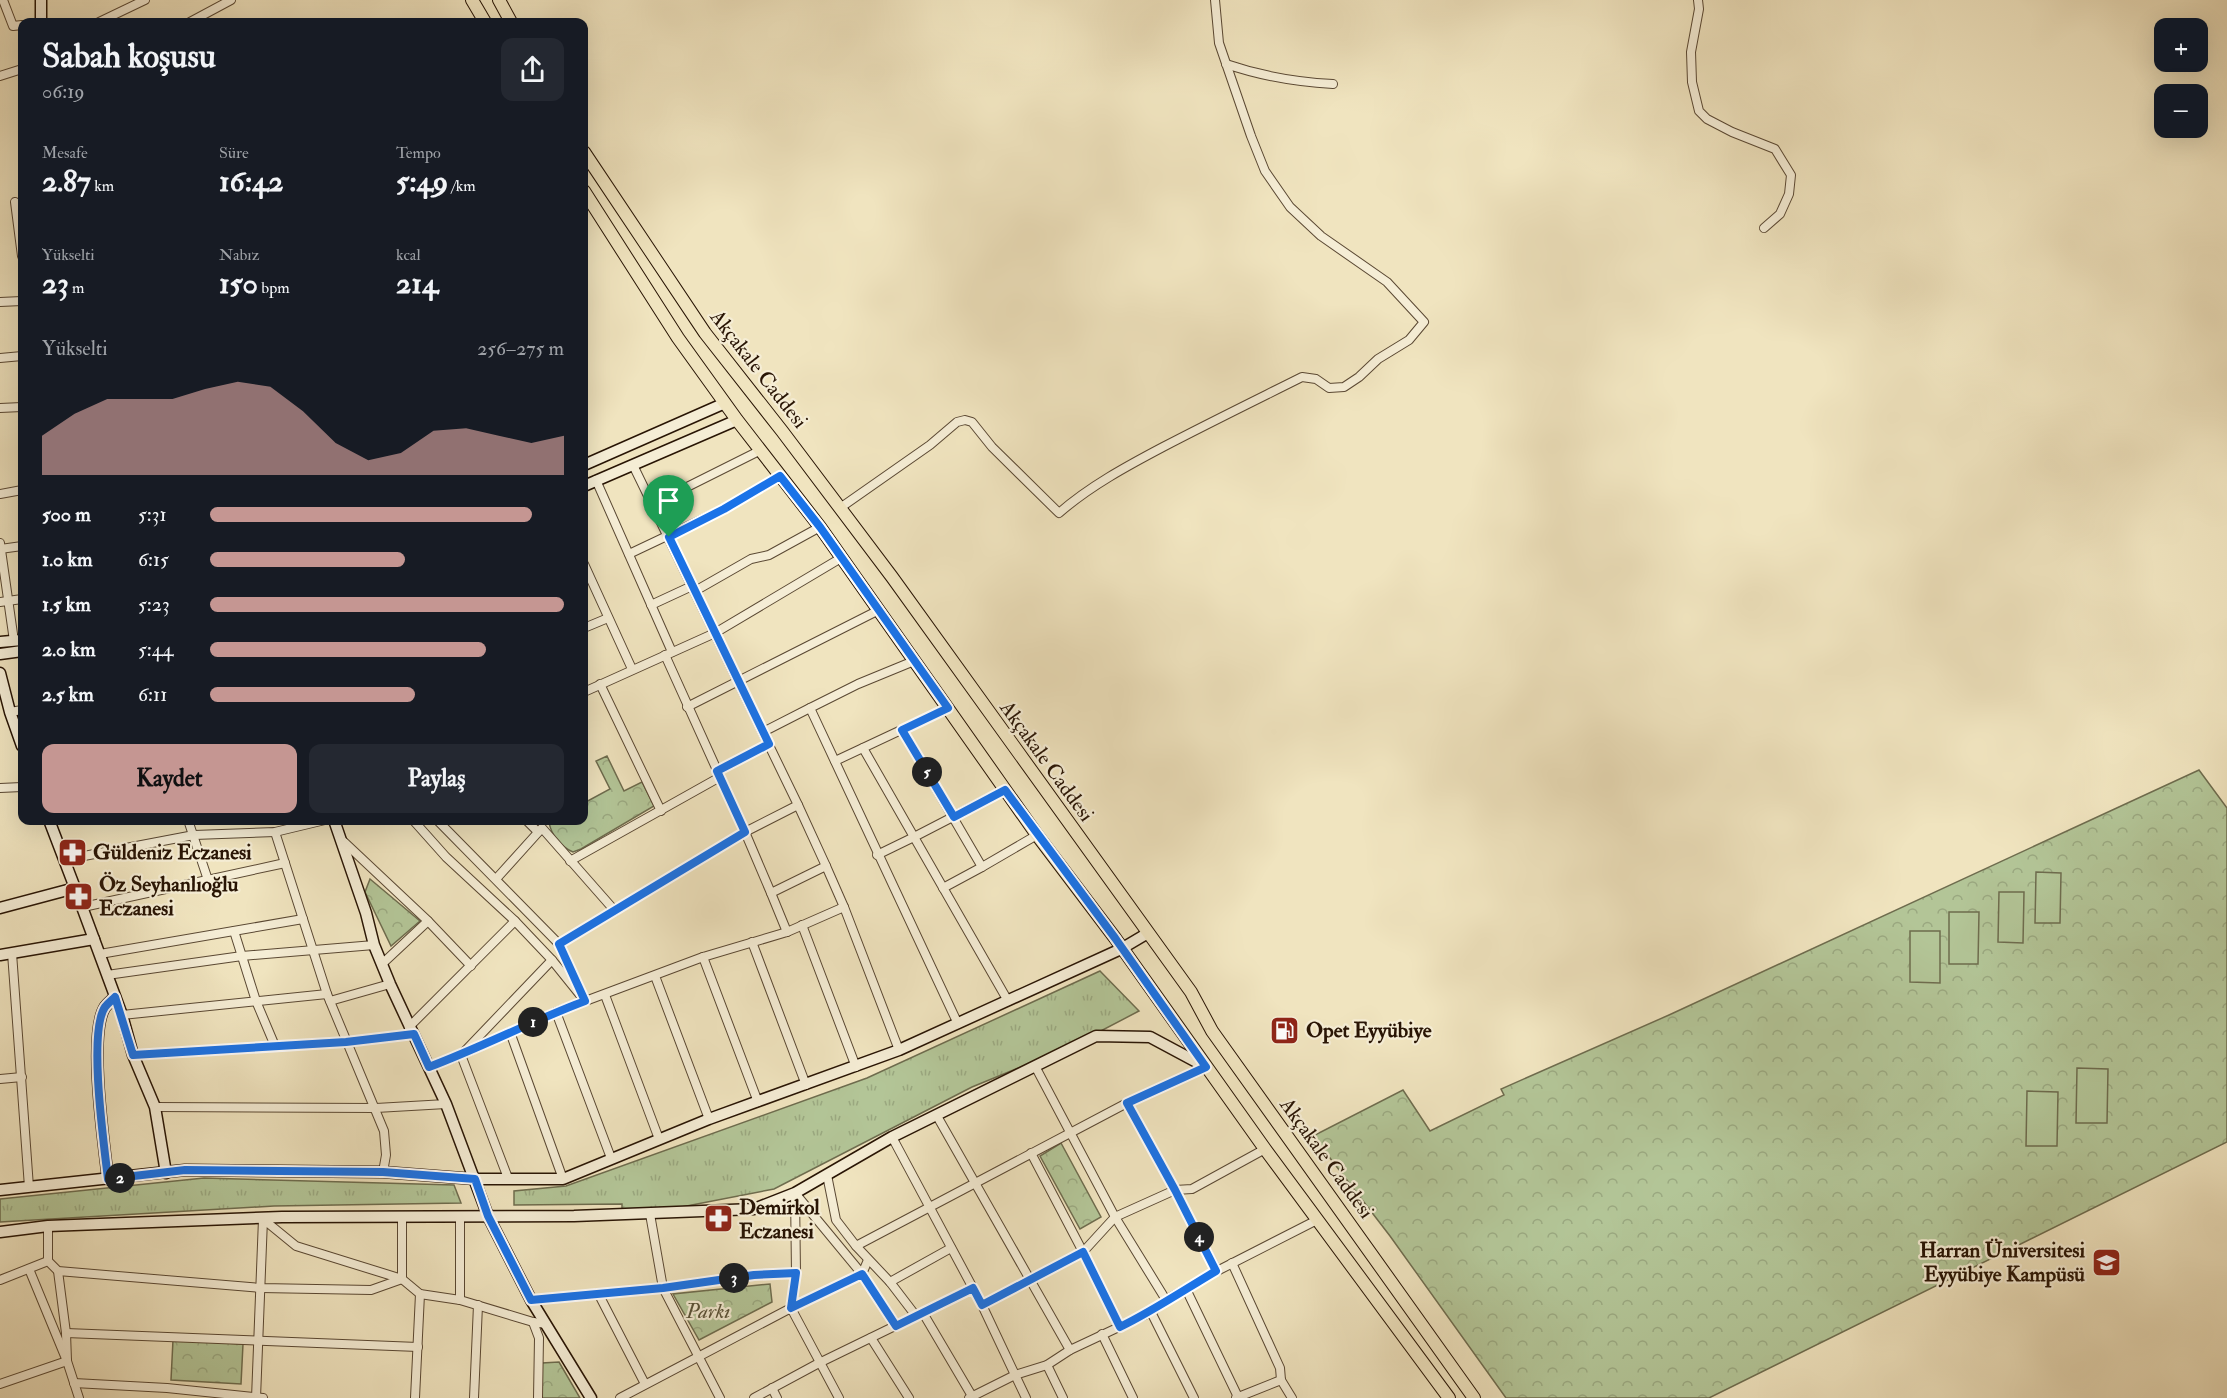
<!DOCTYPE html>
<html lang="tr">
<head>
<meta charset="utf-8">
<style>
  :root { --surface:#171b24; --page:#242831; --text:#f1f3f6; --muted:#9ea1a6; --accent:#c59692 }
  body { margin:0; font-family:"IM FELL Double Pica",serif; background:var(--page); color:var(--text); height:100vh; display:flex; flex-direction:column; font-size:22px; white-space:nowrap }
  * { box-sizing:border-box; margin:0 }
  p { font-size:20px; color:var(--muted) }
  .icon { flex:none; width:33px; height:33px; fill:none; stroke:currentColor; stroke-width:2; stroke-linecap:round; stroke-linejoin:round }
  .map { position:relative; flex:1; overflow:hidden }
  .sheet { position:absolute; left:18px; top:18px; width:570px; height:807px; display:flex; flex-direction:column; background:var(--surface); border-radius:12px; box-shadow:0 6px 24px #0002 }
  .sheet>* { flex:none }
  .buttons { position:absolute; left:2154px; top:18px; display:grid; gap:12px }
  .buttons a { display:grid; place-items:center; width:54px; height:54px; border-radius:12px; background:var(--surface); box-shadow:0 6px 24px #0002; font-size:30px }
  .pin { position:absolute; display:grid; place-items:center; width:51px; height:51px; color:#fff; margin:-62px -26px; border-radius:50% 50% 50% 0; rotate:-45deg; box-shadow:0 0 6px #0007 }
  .pin .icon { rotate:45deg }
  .km { position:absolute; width:30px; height:30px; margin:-15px; border-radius:50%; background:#222; color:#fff; font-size:16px; line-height:30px; text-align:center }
  .round { display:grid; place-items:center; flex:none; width:63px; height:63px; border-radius:12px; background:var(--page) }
  .head { display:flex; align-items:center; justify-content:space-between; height:102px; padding:0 24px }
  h1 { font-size:33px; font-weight:700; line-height:45px }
  .stats { display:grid; grid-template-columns:repeat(3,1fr); gap:9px; height:102px; padding:6px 24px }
  .stats div { display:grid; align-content:center }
  .stats b { font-size:30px; font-weight:700 }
  .stats small { font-size:16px; font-weight:400 }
  .stats p { font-size:16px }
  .chart { height:168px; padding:12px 24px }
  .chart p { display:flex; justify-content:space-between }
  .chart svg { width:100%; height:108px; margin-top:6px; fill:var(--accent); opacity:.7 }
  .primary-button { display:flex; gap:12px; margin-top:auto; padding:12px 24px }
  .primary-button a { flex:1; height:69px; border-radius:12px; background:var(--accent); color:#111; font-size:24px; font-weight:700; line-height:69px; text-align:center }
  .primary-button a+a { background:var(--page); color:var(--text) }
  ul { padding:0 24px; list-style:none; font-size:20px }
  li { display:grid; grid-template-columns:96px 72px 1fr; align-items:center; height:45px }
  li i { height:15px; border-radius:8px; background:var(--accent) }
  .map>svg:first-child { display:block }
</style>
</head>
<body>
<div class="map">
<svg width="2227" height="1398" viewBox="0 0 2227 1398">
  <defs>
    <pattern id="grass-tufts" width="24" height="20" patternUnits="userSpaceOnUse" patternTransform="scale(1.5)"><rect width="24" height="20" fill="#b3c597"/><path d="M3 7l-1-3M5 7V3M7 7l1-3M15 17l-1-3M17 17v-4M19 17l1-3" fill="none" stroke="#9aa880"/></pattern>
    <pattern id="park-crowns" width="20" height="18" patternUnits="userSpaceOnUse" patternTransform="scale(1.5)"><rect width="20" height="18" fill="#b3c597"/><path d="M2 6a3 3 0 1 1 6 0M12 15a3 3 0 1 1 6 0" fill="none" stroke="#9aa880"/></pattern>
  </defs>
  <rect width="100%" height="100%" fill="#f0e4bf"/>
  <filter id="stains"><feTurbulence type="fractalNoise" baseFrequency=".00333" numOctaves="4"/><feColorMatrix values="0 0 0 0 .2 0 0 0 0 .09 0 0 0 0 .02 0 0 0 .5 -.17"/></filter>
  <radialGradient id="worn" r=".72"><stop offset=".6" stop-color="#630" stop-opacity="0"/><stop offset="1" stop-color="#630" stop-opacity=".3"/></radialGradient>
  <!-- grass -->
  <g fill="url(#grass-tufts)" stroke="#6e6c4e" stroke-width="1.5">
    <polygon points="1100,971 1139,1011 1072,1046 972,1087 774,1189 666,1210 622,1211 622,1204 514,1205 514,1191 566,1186 867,1078"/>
    <polygon points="204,1178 454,1185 461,1203 274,1206 0,1222 0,1199"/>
  </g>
  <!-- park -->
  <g fill="url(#park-crowns)" stroke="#6e6c4e" stroke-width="1.5">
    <path d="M607,756l17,35 18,-9 12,24 -73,43 -8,3c-12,-5 -22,-17 -24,-30l35,-2v-17l26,-14 -14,-28z"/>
    <polygon points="2199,770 2227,808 2227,1142 1709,1398 1506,1398 1390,1236 1313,1136 1403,1090 1430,1131 1504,1095 1501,1089 1669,1015"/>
    <polygon points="370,879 420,921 391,946 365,892"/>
    <polygon points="1061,1143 1101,1217 1080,1229 1040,1156"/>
    <polygon points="770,1284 772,1302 699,1340 673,1294"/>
    <polygon points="173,1340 243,1344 241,1384 171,1380"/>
    <polygon points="559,1362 580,1398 541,1398 542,1363"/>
  </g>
  <!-- pitch -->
  <g fill="#b3c597" stroke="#6e6c4e" stroke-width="1.5">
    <polygon points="2036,872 2061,873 2060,923 2035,923"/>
    <polygon points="1999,892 2024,892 2023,943 1998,942"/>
    <polygon points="1949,912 1979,912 1978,964 1949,964"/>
    <polygon points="1910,931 1940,931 1940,983 1910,982"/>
    <polygon points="2077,1068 2108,1069 2107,1123 2076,1123"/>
    <polygon points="2027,1091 2058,1092 2057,1146 2026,1146"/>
  </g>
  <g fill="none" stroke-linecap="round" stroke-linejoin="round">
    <defs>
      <g id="street">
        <polyline points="3,0 13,26 22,25"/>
        <polyline points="1698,0 1699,9 1691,52 1692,82 1699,111 1707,119 1732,132 1775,149 1791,175 1789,194 1780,214 1764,228"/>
        <polyline points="99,22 145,0"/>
        <polyline points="190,22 231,0"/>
        <path d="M1226,64c35,12 70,18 107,20"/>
        <polyline points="0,76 22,69"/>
        <polyline points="15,202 22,256"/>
        <polyline points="0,302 22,301"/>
        <polyline points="0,358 22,356"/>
        <polyline points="0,408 22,407"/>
        <polyline points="633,465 798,805 826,866"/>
        <polyline points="596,480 672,652"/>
        <polyline points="0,494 22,490"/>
        <polyline points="653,504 759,451"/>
        <path d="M840,508l90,-63 27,-23 8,-2 7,2 20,25 67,66c31,-27 68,-47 104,-66 46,-24 93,-47 139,-70l14,2 13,9 15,-1 15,-10 19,-18 31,-19 15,-18 -37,-40 -66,-46 -31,-29 -25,-36 -14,-35 -32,-93 -4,-43"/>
        <polyline points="0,543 14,641"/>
        <polyline points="0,549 22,546"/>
        <polyline points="629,554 724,509 781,476"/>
        <polyline points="584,564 632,669"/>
        <polyline points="695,591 751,559 769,555 820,527"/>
        <polyline points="0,602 22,599"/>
        <polyline points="651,605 692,586"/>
        <polyline points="584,628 608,618"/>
        <polyline points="600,684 661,811"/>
        <polyline points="584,692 715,633 841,558"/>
        <polyline points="687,707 879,610"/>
        <polyline points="810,708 858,684 914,661"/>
        <polyline points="10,712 22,710"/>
        <polyline points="902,730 982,867 943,888"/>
        <polyline points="763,732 810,708 958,1024"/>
        <polyline points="863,748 914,837 1005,790"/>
        <polyline points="835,761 948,708"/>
        <polyline points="717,771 769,744"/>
        <polyline points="0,788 22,787"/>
        <polyline points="798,805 745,832 771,893 826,866 844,907"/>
        <polyline points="188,820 208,880"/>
        <polyline points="413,820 446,857 515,921 552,960 585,1001"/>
        <polyline points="437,820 559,944 580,989"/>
        <polyline points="526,820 538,832"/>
        <polyline points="275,832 327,994 384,1131 386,1155 383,1172"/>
        <polyline points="344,842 428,921 471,966"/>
        <polyline points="877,855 914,837 1008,1001"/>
        <polyline points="63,860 194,835 275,832 325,820"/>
        <polyline points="570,861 720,777"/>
        <polyline points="982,867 1037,835"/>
        <polyline points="496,879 542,828 615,911"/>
        <polyline points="771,893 787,932"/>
        <polyline points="83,907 285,863"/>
        <polyline points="802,925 856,1067"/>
        <polyline points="234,931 256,1001 275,1046"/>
        <polyline points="752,942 806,1085"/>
        <polyline points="559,944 745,832 665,655"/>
        <polyline points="12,953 29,1187"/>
        <polyline points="100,954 303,919"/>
        <polyline points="703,957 758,1102"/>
        <polyline points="382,964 428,921"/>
        <polyline points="107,975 242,956 374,945"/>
        <polyline points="655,976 709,1119"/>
        <polyline points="605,995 659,1139"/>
        <polyline points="330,1001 390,984"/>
        <polyline points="556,1012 611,1158"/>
        <polyline points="122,1015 327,994"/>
        <polyline points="409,1027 515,921"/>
        <polyline points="510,1032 563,1179"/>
        <polyline points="464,1052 552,960"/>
        <polyline points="133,1055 346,1042 414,1034"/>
        <polyline points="461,1055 508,1178"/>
        <polyline points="1035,1066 1115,1217 1166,1300"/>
        <polyline points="429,1067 461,1055 556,1012 703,957 787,932 844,907 899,1050"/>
        <polyline points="0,1079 22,1077"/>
        <polyline points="1127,1103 1175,1190 1217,1271"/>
        <polyline points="155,1107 376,1108 446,1104"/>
        <polyline points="937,1116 1070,1350"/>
        <polyline points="892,1137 982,1305 1026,1398"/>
        <polyline points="1031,1153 1083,1252 1120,1327"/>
        <polyline points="827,1175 836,1220 856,1246 890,1282 916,1316"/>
        <polyline points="795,1193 796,1273 791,1308 839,1398"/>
        <polyline points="795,1193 862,1274 896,1325"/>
        <polyline points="650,1214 663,1288 720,1398"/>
        <polyline points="460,1216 460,1300"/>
        <polyline points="48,1226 48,1261"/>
        <polyline points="856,1246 1127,1103 1206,1067"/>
        <polyline points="1232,1263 1280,1368 1281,1380"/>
        <polyline points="29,1269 67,1361 79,1398"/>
        <polyline points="0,1280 48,1261 58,1271 261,1288 371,1290 402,1279 402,1217"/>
        <polyline points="890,1282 951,1248"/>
        <polyline points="1186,1289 1238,1397"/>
        <polyline points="598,1293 645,1384"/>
        <polyline points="531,1300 663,1288 755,1275 796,1273"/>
        <polyline points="982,1305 1083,1252 1115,1217 1175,1190 1192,1189 1265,1149"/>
        <polyline points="1151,1312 1194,1398"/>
        <polyline points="923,1313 972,1396"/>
        <polyline points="533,1322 539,1338 538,1398"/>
        <polyline points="66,1333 418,1347"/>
        <polyline points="1102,1334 1133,1398"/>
        <polyline points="871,1338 909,1398"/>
        <polyline points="1047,1365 1063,1398"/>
        <polyline points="74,1383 167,1388 263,1398"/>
        <polyline points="0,1384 67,1361 66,1333 58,1271"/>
        <polyline points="772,1388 777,1398"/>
        <polyline points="256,1398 263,1219 296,1246 402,1279 420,1294 460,1300 533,1322 546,1324"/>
        <polyline points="415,1398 420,1294"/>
        <polyline points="474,1398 478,1305"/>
        <polyline points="620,1398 791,1308 862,1274 868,1260"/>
        <polyline points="754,1398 819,1363 973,1288"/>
        <polyline points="969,1398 1015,1375 1047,1365 1070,1350 1151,1312 1166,1300 1217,1271 1317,1220"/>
        <polyline points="1236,1398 1281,1380 1292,1398"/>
      </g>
      <g id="secondary">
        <polyline points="41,22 41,0"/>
        <polyline points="584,465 725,403"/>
        <polyline points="584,486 737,420"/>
        <polyline points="0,642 22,640"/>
        <polyline points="0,654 22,651"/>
        <polyline points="0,673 10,712 22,746"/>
        <polyline points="334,820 366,913 374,945 390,984 446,1104 488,1216 531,1300 591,1398"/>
        <polyline points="75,888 122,1015 133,1055 155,1107 166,1173"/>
        <polyline points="0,908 75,888 49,820"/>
        <polyline points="0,955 94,939"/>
        <path d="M108,1179c-4,-34 -20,-146 -3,-172 3,-4 7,-7 10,-10"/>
        <polyline points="0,1190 185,1170 383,1172 475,1179 563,1179 709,1119 899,1050 1121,949 1148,933"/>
        <polyline points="0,1232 48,1226 282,1217 574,1216 754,1209 795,1193 892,1137 1096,1036 1150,1037 1206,1067"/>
      </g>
      <g id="primary">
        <polyline points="472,0 485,22"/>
        <polyline points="499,0 511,22"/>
        <polyline points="584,152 705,333 782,431 892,577 1191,992 1212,1031 1474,1398"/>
        <polyline points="584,191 678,338 737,420 820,527 1037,835 1115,938 1265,1149 1449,1398"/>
      </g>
    </defs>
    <!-- street casing -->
    <use href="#street" stroke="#5a4833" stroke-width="10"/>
    <!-- secondary casing -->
    <use href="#secondary" stroke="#281404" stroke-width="13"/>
    <!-- primary casing -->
    <use href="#primary" stroke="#281404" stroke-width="14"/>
    <!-- street -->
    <use href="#street" stroke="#f5edd5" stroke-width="8"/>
    <!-- secondary -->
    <use href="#secondary" stroke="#f5edd5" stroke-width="10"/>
    <!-- primary -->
    <use href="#primary" stroke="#f0e4bf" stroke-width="12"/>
  </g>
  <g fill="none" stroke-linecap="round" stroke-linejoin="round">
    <defs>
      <path id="route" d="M780,476l40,51 128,181 -46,22 52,87 51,-27 110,148 91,129 -79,36 48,87 41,81c-32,19 -63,40 -96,56l-37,-75 -101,53 -9,-17 -77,38 -34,-52 -71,34 5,-35 -42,2 -91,13 -132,12 -43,-84 -13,-37 -92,-7 -198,-2 -77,9c-4,-34 -20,-147 -3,-172 3,-4 7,-7 10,-10l18,58 213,-13 68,-8 15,33c53,-20 103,-46 156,-66l-26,-57 186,-112 -28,-61 52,-27 -100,-207 55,-28z"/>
    </defs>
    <!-- route casing -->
    <use href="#route" stroke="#fff" stroke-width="12"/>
    <!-- route -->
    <use href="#route" stroke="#1a73e8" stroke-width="8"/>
  </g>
  <!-- icons -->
  <defs>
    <symbol id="pharmacy-square" viewBox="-11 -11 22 22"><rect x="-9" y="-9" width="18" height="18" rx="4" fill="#8f2418" stroke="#f5edd5"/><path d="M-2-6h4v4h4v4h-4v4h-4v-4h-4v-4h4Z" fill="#fff"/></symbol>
    <symbol id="fuel-square" viewBox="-11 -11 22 22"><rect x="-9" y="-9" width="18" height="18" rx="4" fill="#8f2418" stroke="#f5edd5"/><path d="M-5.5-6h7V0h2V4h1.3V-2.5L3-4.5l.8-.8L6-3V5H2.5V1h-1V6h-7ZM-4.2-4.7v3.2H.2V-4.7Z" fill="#fff"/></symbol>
    <symbol id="university-square" viewBox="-11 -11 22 22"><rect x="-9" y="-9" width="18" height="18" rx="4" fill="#8f2418" stroke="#f5edd5"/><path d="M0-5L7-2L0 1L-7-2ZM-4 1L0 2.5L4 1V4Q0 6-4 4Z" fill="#fff"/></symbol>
  </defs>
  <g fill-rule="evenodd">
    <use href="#pharmacy-square" x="56" y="836" width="33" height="33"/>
    <use href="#pharmacy-square" x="62" y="880" width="33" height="33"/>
    <use href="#fuel-square" x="1268" y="1014" width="33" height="33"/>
    <use href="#pharmacy-square" x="702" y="1202" width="33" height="33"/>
    <use href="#university-square" x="2090" y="1246" width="33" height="33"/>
  </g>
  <g text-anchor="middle" stroke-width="4.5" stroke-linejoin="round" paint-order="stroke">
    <!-- street labels -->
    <g font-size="21" fill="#281404" stroke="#f5edd5">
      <text transform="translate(759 369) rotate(52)" y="7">Akçakale Caddesi</text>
      <text transform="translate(1047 761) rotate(54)" y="7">Akçakale Caddesi</text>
      <text transform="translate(1327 1158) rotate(54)" y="7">Akçakale Caddesi</text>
    </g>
    <!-- poi labels -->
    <g font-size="21" font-weight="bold" fill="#281404" stroke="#f5edd5" text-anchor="start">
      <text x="93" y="859">Güldeniz Eczanesi</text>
      <text x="99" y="891">Öz Seyhanlıoğlu<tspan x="99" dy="24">Eczanesi</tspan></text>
      <text x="1306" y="1037">Opet Eyyübiye</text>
      <text x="739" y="1214">Demirkol<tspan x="739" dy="24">Eczanesi</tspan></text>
      <text x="2085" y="1257" text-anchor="end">Harran Üniversitesi<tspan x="2085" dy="24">Eyyübiye Kampüsü</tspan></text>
    </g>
    <!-- park labels -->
    <g font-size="21" font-style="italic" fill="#595237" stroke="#f5edd5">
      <text x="708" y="1318">Parkı</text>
    </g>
  </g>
  <rect width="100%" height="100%" filter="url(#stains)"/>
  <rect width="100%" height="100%" fill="url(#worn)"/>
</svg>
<div class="buttons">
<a>+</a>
<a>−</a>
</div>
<div class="pin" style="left:669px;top:537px;background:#1e9e55"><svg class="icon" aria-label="arrive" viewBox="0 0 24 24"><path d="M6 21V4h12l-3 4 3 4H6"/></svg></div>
<b class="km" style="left:533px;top:1022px">1</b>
<b class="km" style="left:120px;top:1178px">2</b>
<b class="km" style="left:734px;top:1278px">3</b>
<b class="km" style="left:1199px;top:1237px">4</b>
<b class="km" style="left:927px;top:772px">5</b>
<section class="sheet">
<div class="head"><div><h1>Sabah koşusu</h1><p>06:19</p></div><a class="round"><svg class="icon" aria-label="share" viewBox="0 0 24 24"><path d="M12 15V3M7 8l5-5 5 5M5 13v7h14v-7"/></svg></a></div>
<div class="stats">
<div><p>Mesafe</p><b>2.87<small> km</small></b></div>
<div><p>Süre</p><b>16:42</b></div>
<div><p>Tempo</p><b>5:49<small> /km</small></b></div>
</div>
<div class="stats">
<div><p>Yükselti</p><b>23<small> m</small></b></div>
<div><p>Nabız</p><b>150<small> bpm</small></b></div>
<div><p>kcal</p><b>214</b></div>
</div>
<div class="chart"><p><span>Yükselti</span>256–275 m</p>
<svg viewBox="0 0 160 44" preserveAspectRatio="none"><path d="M0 44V28L10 19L20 13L30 13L40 13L50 9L60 6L70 8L80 18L90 31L100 38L110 35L120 26L130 25L140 28L150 31L160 28V44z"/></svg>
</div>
<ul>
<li><b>500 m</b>5:31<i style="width:91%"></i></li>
<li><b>1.0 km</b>6:15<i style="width:55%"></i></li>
<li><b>1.5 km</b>5:23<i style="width:100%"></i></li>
<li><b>2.0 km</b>5:44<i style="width:78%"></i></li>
<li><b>2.5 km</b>6:11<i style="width:58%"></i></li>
</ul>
<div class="primary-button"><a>Kaydet</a><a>Paylaş</a></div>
</section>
</div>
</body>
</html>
